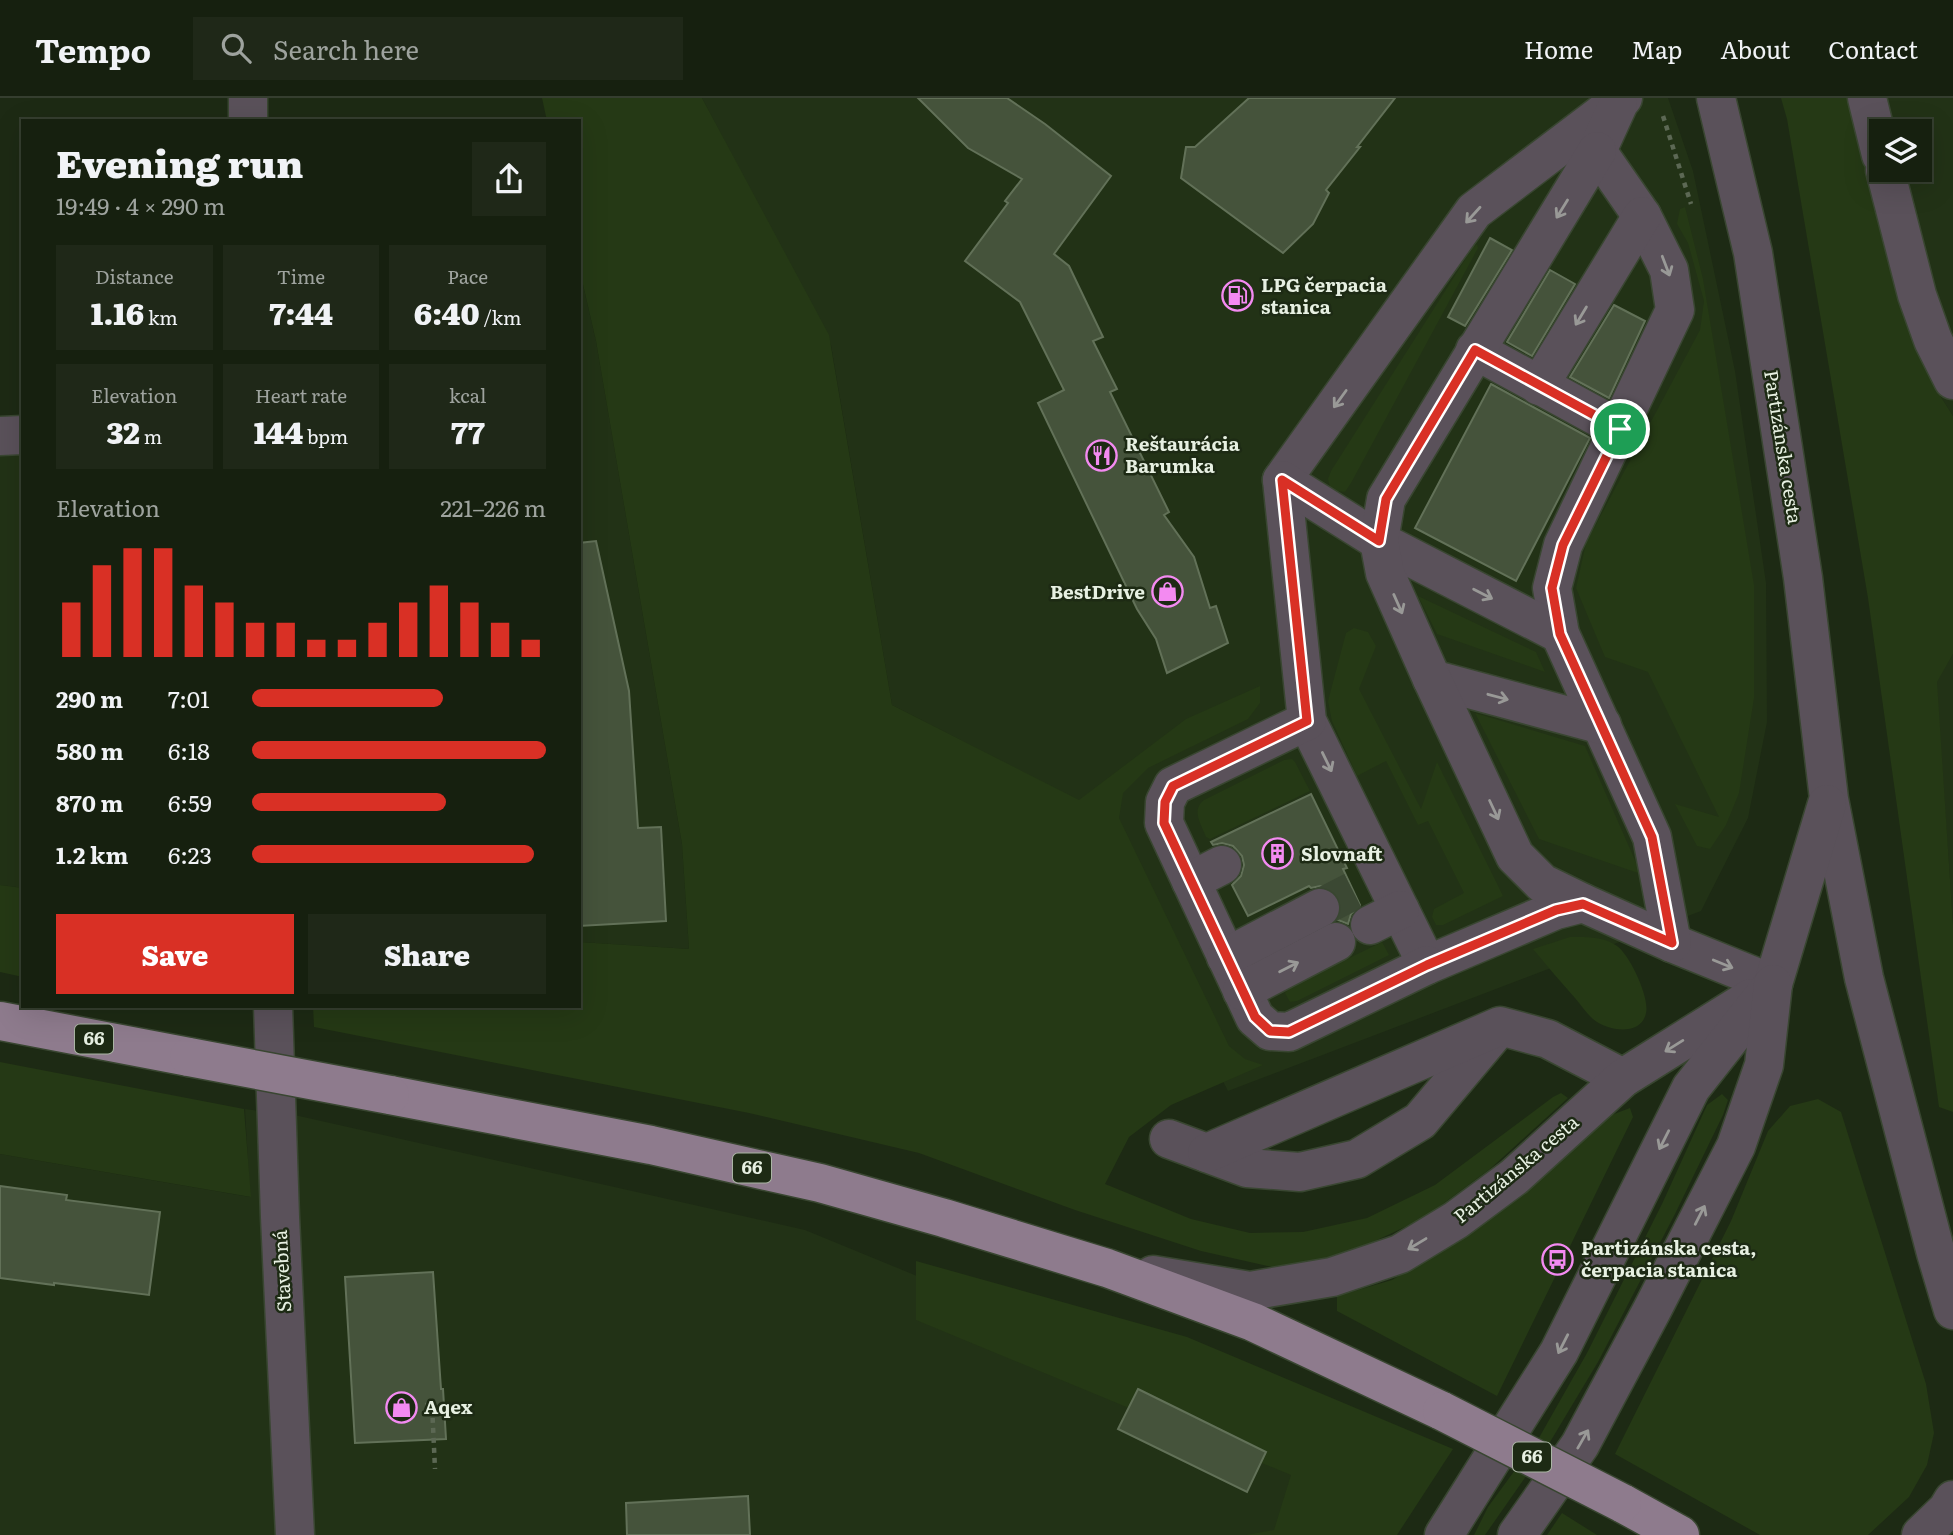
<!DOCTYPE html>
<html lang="en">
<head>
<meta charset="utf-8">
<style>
  :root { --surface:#16200f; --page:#1f2818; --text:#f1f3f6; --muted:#9ea39e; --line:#353e2f; --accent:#d93025 }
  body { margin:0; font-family:Literata,serif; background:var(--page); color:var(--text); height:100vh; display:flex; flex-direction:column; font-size:26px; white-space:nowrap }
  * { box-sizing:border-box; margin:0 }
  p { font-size:23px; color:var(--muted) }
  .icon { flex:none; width:38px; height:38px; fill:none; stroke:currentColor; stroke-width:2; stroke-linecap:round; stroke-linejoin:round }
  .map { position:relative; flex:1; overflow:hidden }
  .details { position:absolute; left:21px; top:21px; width:560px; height:889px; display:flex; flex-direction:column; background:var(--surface); border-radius:0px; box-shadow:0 7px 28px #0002,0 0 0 2px var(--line) }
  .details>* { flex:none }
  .fabs { position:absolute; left:1869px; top:21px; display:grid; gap:14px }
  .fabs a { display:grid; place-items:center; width:63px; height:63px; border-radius:0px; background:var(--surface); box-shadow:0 7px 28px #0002,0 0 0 2px var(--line); font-size:35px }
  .pin { position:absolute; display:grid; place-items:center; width:60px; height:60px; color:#fff; margin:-30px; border:4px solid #fff; border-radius:50%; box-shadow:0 2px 7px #0007 }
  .round { display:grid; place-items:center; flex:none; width:74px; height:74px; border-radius:0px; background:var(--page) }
  .summary { display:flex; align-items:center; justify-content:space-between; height:119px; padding:0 35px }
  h1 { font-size:38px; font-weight:800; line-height:52px }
  .figures { display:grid; grid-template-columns:repeat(3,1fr); gap:10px; height:119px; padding:7px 35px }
  .figures div { display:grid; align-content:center; border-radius:0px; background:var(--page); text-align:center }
  .figures b { font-size:30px; font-weight:800 }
  .figures small { font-size:19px; font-weight:400 }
  .figures p { font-size:19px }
  .chart { height:196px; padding:14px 35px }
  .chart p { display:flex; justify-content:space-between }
  .chart svg { width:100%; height:126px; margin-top:7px; stroke:var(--accent); stroke-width:6 }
  .cta { display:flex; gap:14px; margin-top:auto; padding:14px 35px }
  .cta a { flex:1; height:80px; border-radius:0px; background:var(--accent); color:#fff; font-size:28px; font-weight:800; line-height:80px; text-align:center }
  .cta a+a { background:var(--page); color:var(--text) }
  ul { padding:0 35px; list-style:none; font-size:23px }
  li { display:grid; grid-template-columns:112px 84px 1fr; align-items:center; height:52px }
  li i { height:18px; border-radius:9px; background:var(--accent) }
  header { display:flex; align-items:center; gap:42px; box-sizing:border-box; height:98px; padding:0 35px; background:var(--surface); border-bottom:2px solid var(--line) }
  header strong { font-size:33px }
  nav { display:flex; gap:38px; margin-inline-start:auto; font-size:24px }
  .search { width:490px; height:63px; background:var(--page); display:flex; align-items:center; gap:18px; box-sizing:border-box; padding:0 24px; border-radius:0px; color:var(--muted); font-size:26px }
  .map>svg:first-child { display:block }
</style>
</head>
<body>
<header>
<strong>Tempo</strong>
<div class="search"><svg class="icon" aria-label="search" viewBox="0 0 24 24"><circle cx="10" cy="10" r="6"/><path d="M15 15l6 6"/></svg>Search here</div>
<nav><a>Home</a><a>Map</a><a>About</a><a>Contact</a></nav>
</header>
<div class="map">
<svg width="1953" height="1437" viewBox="0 0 1953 1437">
  <rect width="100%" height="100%" fill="#1d2a14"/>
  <!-- built -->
  <g fill="#223216" fill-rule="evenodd">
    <polygon points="702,0 1668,0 1693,73 1735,273 1766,485 1767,624 1748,720 1701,813 1228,993 1079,703 892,607 831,247"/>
    <path d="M1848,0h105v318l-12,-19 -28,-63zM1881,33h39v39h-39z"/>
    <polygon points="579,169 596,243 682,746 689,851 579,844"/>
    <polygon points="23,353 23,790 0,787 0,354"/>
    <polygon points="1953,556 1953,827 1936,584"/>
    <polygon points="245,1011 299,1018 805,1132 1358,1359 1322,1437 0,1437 0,1056 250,1099"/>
  </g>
  <!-- green -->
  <g fill="#253915">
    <polygon points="542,0 702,0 829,237 892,607 1079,702 1186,621 1260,588 1260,605 1248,621 1148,670 1123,695 1119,720 1229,948 1245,961 1263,967 1171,1007 1129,1039 1105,1086 1191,1121 1250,1135 1303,1134 1367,1120 1435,1087 1553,999 1561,995 1568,1000 1490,1071 1424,1120 1373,1144 1321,1162 1272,1169 1201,1153 1075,1112 919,1055 749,1015 314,929 313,908 579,908 579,844 689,851 682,746 596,243 579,169 579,23 547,23"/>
    <polygon points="1781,0 1848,0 1913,236 1941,299 1953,318 1953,556 1937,584 1953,827 1953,1014 1939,1009 1868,500 1787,21"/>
    <polygon points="1685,109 1703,181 1754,487 1754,600 1739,695 1726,727 1710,751 1697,748 1675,706 1719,719 1648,574 1605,559 1576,490 1586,445 1700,232 1704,203 1688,145 1677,126 1680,111"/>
    <polygon points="1477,146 1478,150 1351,385 1345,394 1336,393 1330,390 1328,381 1331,373 1473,149"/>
    <polygon points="1418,498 1536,554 1545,574 1437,536"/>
    <polygon points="1354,530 1368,534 1376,548 1359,591 1421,711 1437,664 1503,798 1443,827 1436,827 1432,819 1434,811 1464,795 1428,723 1418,727 1386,663 1357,678 1332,623 1328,603 1346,535"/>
    <polygon points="1475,615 1585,648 1641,776 1539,741"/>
    <path d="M1292,661l3,3 15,29 -100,48 -4,-2c-5,-13 -15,-27 -2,-37l80,-40z"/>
    <polygon points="0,787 23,790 23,879 0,874"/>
    <path d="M1570,839c16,0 33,-1 47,9 12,8 33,51 29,67 -5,24 -39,18 -53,6 -7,-6 -12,-14 -18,-21 -14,-16 -28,-32 -42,-49z"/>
    <polygon points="1382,844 1389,857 1297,903 1290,904 1285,895 1290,889"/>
    <polygon points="0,964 244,1011 251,1099 0,1056"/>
    <polygon points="1722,996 1728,1002 1723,1017 1675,1116 1598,1264 1550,1344 1485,1437 1474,1437 1488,1409 1540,1338 1587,1255 1662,1106 1707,1007"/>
    <polygon points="1818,1001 1841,1014 1926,1286 1934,1335 1927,1367 1909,1399 1868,1437 1760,1437 1615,1356 1731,1123 1768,1033 1790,1008"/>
    <polygon points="1630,1010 1633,1019 1497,1298 1337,1213 1337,1198 1392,1182 1491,1120 1609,1018"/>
    <polygon points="916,1163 1187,1239 1453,1351 1397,1437 1246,1437 1274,1432 1291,1377 916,1222"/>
    <polygon points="1562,1415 1597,1437 1547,1437"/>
  </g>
  <!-- building -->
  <g fill="#45533b" stroke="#627158" stroke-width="2">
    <polygon points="918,0 1007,0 1045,26 1111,78 1054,156 1069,168 1103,239 1093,243 1117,291 1110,294 1169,414 1164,417 1194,459 1210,510 1216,508 1228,545 1167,575 1156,541 1137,511 1038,305 1064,292 1020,204 965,163 1008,105 1005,103 1022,81 968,50"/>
    <polygon points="1249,0 1395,0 1357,49 1360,49 1326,92 1329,95 1313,126 1283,155 1181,80 1186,49 1195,49"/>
    <polygon points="1490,140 1512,152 1465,228 1448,219"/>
    <polygon points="1550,172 1575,186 1532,258 1507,244"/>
    <polygon points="1614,207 1645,223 1609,300 1570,279"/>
    <polygon points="1491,286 1590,340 1516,483 1415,430"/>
    <polygon points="596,443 629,593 638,730 661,729 666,823 579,828 579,445"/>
    <polygon points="1311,696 1347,770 1343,771 1360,807 1351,816 1348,826 1338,822 1342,812 1339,799 1331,791 1320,788 1311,790 1309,788 1248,818 1232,787 1241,778 1244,767 1242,758 1233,748 1222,745 1213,747 1211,744"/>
    <polygon points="0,1088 67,1097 66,1102 160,1114 149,1197 54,1185 54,1187 0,1180"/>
    <polygon points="433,1174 441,1291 443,1291 446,1341 355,1345 345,1179"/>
    <polygon points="1138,1291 1266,1354 1247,1394 1118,1331"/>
    <polygon points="748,1398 750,1437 627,1437 626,1405"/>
  </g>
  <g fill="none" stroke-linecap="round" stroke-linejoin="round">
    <!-- minor-tunnel -->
    <polyline stroke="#3b4833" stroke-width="38" stroke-dasharray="38 19" stroke-linecap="butt" points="1320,810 1353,793"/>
    <defs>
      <g id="minor">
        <polyline points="248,0 248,23"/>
        <polyline points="1623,0 1474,113 1282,382 1307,623 1427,867 1556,812 1583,805 1672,845 1773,886"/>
        <polyline points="1716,0 1753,155 1803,480 1829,701 1864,880 1936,1155 1953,1212"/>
        <polyline points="1867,0 1881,57"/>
        <polyline points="1618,7 1597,53 1642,118 1669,172 1675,212 1563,447 1552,490 1560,536 1652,739 1672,845"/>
        <polyline points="1885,72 1917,197 1933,242 1953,282"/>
        <polyline points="1475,252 1620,331"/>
        <polyline points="1539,288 1642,118"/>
        <polyline points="0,338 23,337"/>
        <polyline points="1282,382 1379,443 1560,536"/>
        <polyline points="1432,581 1602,627"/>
        <polyline points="1307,623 1173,688 1165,704 1164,725 1255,920 1270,933 1289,934 1427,867"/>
        <polyline points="1191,783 1222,767"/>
        <polyline points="1583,805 1542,785 1515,758 1432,581 1385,475 1379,443 1386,401 1597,53"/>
        <polyline points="1370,827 1400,812"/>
        <polyline points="1226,859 1320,810"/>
        <polyline points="1242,893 1336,844"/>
        <polyline points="273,908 280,1119 295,1437"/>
        <polyline points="1169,1041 1247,1070 1300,1074 1357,1061 1420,1023 1494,935"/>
        <polyline points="1207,1055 1500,928 1548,941 1623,980"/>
        <polyline points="1153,1177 1250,1193 1332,1179 1400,1156 1456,1122 1514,1079 1623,980 1751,900"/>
        <polyline points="1444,1437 1559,1254 1691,990 1773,886 1827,706"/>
        <polyline points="1517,1437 1580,1347 1652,1212 1736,1048 1764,967 1773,886"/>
        <polyline points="1921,1437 1947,1412 1953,1402"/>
      </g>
      <g id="major">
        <polyline points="0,923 189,959"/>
        <polyline points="390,997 651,1047 820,1085 944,1120 1107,1170 1253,1224 1442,1313"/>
        <polyline points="1622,1405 1680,1437"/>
      </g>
    </defs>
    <!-- minor casing -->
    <use href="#minor" stroke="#394631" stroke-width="41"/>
    <!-- major casing -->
    <use href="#major" stroke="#394631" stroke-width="41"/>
    <!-- path -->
    <g stroke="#5c6854" stroke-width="4.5" stroke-dasharray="5 5" stroke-linecap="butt">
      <polyline points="1663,18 1691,106"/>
      <polyline points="425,1307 432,1307 435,1371"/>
    </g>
    <!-- minor -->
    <use href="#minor" stroke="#5a515a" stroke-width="38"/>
    <!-- major -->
    <use href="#major" stroke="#8e7b8d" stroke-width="38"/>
    <defs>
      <g id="major-bridge">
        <polyline points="189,959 390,997"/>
        <polyline points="1442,1313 1622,1405"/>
      </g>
    </defs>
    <!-- major-bridge casing -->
    <use href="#major-bridge" stroke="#394631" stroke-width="41" stroke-linecap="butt"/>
    <!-- major-bridge -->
    <use href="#major-bridge" stroke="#8e7b8d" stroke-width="38"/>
  </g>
  <!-- one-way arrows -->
  <defs><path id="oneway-shaft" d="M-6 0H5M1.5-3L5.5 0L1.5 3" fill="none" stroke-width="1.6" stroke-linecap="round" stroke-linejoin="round" transform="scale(1.75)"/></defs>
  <g stroke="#999997">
    <use href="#oneway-shaft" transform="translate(1562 111) rotate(122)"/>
    <use href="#oneway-shaft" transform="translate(1473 117) rotate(132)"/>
    <use href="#oneway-shaft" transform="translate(1666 168) rotate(69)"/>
    <use href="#oneway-shaft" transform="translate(1581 218) rotate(121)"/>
    <use href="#oneway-shaft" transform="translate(1340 301) rotate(126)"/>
    <use href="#oneway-shaft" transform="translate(1483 496) rotate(27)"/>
    <use href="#oneway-shaft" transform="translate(1398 506) rotate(66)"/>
    <use href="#oneway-shaft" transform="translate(1498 599) rotate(15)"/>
    <use href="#oneway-shaft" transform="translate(1327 664) rotate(64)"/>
    <use href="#oneway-shaft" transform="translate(1494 712) rotate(65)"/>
    <use href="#oneway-shaft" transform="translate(1723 866) rotate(22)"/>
    <use href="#oneway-shaft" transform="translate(1289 869) rotate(-27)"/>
    <use href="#oneway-shaft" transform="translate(1674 948) rotate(148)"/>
    <use href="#oneway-shaft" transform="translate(1664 1042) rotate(117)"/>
    <use href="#oneway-shaft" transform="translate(1700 1117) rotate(-63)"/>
    <use href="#oneway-shaft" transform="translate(1417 1146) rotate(149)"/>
    <use href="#oneway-shaft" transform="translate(1563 1246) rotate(117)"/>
    <use href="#oneway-shaft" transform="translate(1583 1341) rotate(-60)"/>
  </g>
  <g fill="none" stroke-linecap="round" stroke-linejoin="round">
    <defs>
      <polygon id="route" points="1475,252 1620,331 1563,447 1552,490 1560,536 1652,739 1672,845 1583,806 1556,812 1427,867 1289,934 1270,933 1255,919 1164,725 1165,704 1173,688 1307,623 1282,382 1379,443 1386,401"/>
    </defs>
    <!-- route casing -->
    <use href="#route" stroke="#fff" stroke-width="14"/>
    <!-- route -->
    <use href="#route" stroke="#d93025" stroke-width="9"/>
  </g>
  <!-- icons -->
  <defs>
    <symbol id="fuel-ring" viewBox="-11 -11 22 22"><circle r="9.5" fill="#1d2a14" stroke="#f38af1" stroke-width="1.5"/><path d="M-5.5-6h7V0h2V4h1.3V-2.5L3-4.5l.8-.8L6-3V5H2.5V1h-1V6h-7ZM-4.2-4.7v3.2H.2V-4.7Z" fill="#f38af1"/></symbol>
    <symbol id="restaurant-ring" viewBox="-11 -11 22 22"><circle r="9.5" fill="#1d2a14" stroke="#f38af1" stroke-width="1.5"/><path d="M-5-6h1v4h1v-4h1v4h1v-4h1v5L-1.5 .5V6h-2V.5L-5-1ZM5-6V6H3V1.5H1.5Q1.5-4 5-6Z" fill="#f38af1"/></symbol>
    <symbol id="shop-ring" viewBox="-11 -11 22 22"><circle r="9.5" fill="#1d2a14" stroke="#f38af1" stroke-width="1.5"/><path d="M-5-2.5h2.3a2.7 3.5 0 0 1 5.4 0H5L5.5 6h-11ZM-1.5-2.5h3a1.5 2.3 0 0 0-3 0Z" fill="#f38af1"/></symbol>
    <symbol id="building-ring" viewBox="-11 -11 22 22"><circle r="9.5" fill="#1d2a14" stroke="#f38af1" stroke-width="1.5"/><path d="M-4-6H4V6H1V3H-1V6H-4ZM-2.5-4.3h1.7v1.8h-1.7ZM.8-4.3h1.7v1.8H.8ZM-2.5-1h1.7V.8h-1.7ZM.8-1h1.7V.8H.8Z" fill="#f38af1"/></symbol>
    <symbol id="bus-ring" viewBox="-11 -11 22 22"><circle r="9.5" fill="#1d2a14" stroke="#f38af1" stroke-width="1.5"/><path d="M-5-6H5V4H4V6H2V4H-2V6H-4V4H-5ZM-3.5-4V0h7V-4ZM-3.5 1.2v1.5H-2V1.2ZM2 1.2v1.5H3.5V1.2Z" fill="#f38af1"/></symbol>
  </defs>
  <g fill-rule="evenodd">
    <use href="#fuel-ring" x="1220" y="180" width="35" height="35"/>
    <use href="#restaurant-ring" x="1084" y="340" width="35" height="35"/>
    <use href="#shop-ring" x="1150" y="476" width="35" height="35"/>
    <use href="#building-ring" x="1260" y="738" width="35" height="35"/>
    <use href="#bus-ring" x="1540" y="1144" width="35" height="35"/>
    <use href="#shop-ring" x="384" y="1292" width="35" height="35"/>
  </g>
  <g text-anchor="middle" stroke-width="5" stroke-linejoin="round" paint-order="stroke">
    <!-- shield labels -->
    <g fill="#1d2a14" stroke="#aab5a4" stroke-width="2">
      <rect x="75" y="926.5" width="38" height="29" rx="5"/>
      <rect x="733" y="1055.5" width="38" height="29" rx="5"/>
      <rect x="1513" y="1344.5" width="38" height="29" rx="5"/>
    </g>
    <g font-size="18" font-weight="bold" fill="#e7f0e2">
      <text x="94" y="947">66</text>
      <text x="752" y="1076">66</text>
      <text x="1532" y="1365">66</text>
    </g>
    <!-- poi labels -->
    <g font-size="19" font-weight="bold" fill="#e7f0e2" stroke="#1d2a14" text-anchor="start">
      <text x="1261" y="194">LPG čerpacia<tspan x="1261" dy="22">stanica</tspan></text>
      <text x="1125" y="353">Reštaurácia<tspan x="1125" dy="22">Barumka</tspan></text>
      <text x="1145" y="501" text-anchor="end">BestDrive</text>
      <text x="1301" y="763">Slovnaft</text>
      <text x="1581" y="1157">Partizánska cesta,<tspan x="1581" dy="22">čerpacia stanica</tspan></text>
      <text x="424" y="1316">Aqex</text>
    </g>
    <!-- street labels -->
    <g font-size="19" fill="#e7f0e2" stroke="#1d2a14">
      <text transform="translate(1783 349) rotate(81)" y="7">Partizánska cesta</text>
      <text transform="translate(1516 1071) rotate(-40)" y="7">Partizánska cesta</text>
      <text transform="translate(282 1173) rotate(-93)" y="7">Stavebná</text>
    </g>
  </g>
</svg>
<div class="fabs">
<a><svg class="icon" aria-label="layers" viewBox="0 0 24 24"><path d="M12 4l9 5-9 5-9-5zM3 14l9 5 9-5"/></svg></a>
</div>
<div class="pin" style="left:1620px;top:331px;background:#1e9e55"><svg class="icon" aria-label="arrive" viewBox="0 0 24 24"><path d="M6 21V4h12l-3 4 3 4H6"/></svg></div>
<section class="details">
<div class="summary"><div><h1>Evening run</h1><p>19:49 · 4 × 290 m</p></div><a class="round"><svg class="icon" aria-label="share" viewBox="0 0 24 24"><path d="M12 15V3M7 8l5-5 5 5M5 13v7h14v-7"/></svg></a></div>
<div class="figures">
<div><p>Distance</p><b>1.16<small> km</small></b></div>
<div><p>Time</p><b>7:44</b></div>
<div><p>Pace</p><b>6:40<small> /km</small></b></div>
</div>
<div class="figures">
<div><p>Elevation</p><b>32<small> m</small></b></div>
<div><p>Heart rate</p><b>144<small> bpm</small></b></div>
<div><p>kcal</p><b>77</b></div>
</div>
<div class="chart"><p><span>Elevation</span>221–226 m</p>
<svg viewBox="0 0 160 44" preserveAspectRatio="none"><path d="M5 44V25M15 44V12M25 44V6M35 44V6M45 44V19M55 44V25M65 44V32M75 44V32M85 44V38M95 44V38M105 44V32M115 44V25M125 44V19M135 44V25M145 44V32M155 44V38"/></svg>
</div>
<ul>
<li><b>290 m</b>7:01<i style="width:65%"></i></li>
<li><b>580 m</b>6:18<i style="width:100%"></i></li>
<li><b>870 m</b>6:59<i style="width:66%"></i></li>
<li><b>1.2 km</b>6:23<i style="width:96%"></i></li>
</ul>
<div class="cta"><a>Save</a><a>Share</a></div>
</section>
</div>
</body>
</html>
